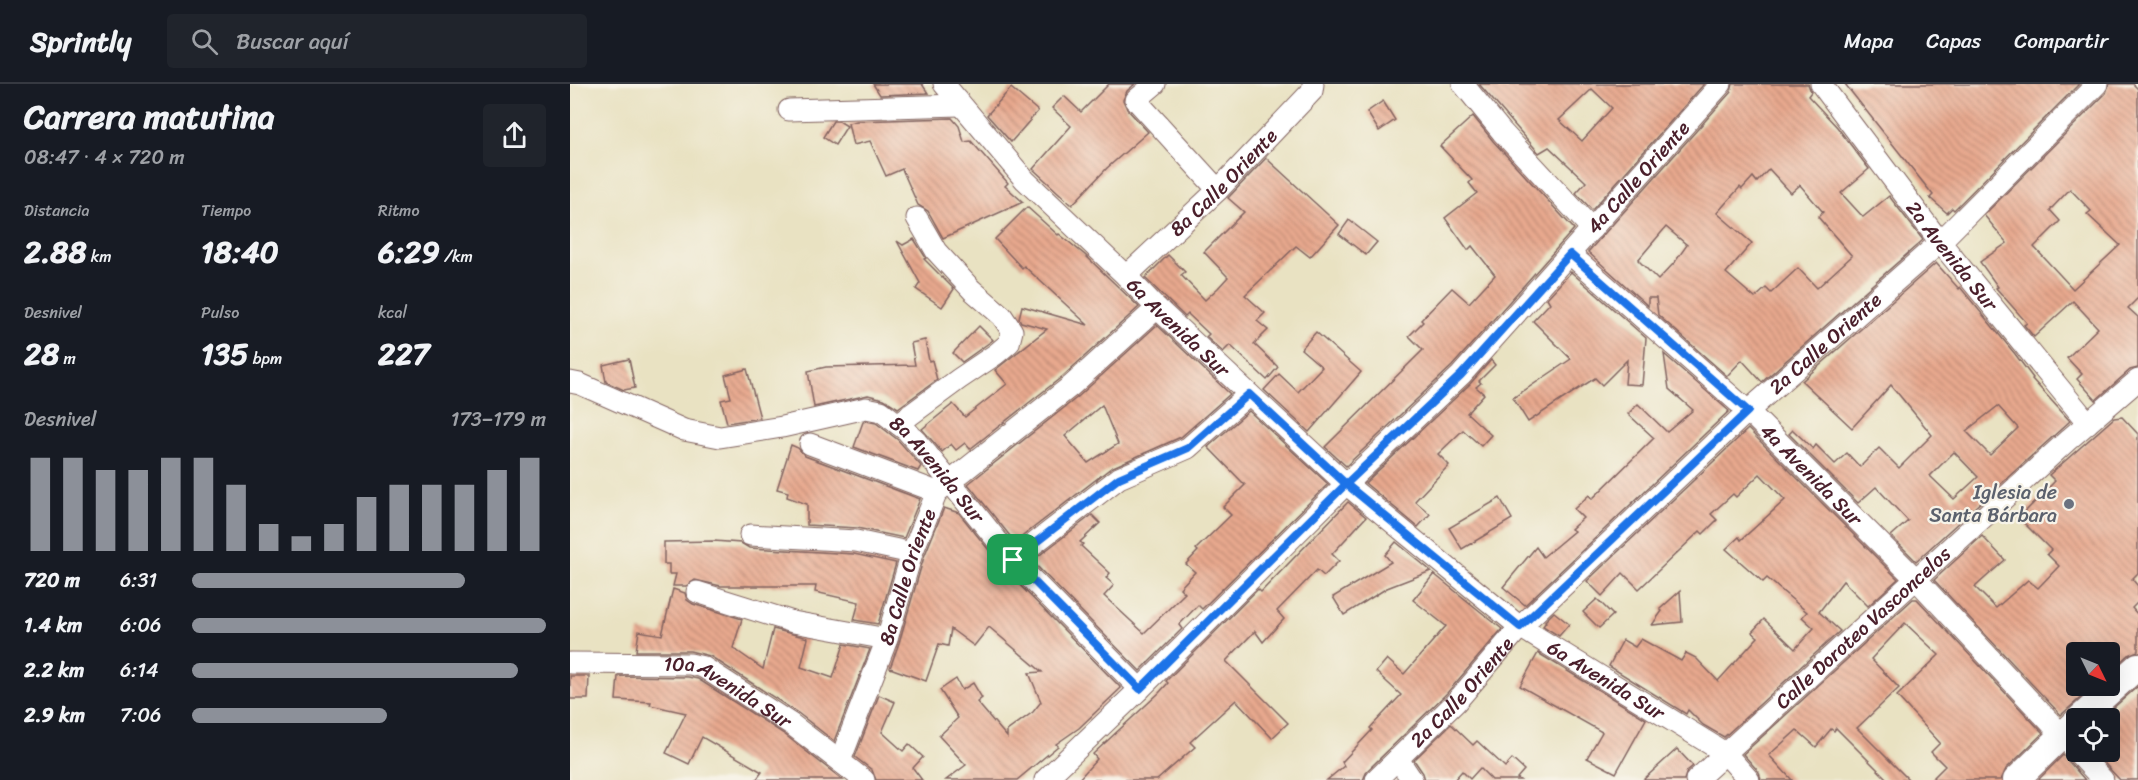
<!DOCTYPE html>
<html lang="es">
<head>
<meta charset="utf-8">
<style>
  :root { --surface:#171b24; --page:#20242c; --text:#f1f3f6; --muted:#9ea1a6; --line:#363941; --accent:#8c9099 }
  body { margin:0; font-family:Sriracha,sans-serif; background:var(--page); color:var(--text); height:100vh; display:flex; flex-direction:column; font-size:22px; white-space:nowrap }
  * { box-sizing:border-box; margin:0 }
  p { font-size:20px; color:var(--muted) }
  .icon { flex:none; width:33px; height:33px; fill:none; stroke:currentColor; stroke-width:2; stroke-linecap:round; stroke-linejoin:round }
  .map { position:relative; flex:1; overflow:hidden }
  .drawer { display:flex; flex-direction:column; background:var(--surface); width:570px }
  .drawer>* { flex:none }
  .needle { width:39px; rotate:133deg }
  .fabs { position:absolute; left:1496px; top:558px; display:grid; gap:12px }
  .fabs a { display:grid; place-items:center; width:54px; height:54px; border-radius:6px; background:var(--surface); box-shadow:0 6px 24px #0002; font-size:30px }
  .pin { position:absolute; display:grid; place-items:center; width:51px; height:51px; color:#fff; margin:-26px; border-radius:12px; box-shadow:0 3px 9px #0006 }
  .round { display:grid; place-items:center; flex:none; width:63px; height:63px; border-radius:6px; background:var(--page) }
  .overview { display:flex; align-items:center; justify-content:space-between; height:102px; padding:0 24px }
  h1 { font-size:33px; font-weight:700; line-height:45px }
  .figures { display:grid; grid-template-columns:repeat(3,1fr); gap:9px; height:102px; padding:6px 24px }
  .figures div { display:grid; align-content:center }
  .figures b { font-size:30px; font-weight:700 }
  .figures small { font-size:16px; font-weight:400 }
  .figures p { font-size:16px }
  .chart { height:168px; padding:12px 24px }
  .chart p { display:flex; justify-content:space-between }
  .chart svg { width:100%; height:108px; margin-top:6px; stroke:var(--accent); stroke-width:6 }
  ul { padding:0 24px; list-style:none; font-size:20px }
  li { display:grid; grid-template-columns:96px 72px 1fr; align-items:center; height:45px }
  li i { height:15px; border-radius:8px; background:var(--accent) }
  header { display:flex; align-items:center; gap:36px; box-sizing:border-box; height:84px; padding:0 30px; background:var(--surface); border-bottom:2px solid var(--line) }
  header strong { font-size:28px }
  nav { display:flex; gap:33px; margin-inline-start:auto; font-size:21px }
  .search { width:420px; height:54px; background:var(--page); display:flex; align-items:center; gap:15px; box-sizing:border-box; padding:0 21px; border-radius:6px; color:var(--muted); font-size:22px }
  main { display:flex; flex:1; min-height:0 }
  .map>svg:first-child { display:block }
</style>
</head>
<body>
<header>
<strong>Sprintly</strong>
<div class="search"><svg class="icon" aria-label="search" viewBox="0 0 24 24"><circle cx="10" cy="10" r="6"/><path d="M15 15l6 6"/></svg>Buscar aquí</div>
<nav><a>Mapa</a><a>Capas</a><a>Compartir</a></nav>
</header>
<main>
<section class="drawer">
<div class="overview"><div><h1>Carrera matutina</h1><p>08:47 · 4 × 720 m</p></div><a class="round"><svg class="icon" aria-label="share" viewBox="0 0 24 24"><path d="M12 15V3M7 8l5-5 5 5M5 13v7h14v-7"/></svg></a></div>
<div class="figures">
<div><p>Distancia</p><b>2.88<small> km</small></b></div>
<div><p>Tiempo</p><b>18:40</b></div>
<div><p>Ritmo</p><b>6:29<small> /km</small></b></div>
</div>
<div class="figures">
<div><p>Desnivel</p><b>28<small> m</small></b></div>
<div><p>Pulso</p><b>135<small> bpm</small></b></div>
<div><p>kcal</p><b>227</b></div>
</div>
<div class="chart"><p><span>Desnivel</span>173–179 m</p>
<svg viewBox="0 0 160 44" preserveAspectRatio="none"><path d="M5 44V6M15 44V6M25 44V11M35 44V11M45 44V6M55 44V6M65 44V17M75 44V33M85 44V38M95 44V33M105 44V22M115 44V17M125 44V17M135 44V17M145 44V11M155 44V6"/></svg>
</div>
<ul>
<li><b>720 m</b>6:31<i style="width:77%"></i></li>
<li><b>1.4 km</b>6:06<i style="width:100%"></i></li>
<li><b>2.2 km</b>6:14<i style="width:92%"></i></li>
<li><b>2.9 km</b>7:06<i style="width:55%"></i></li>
</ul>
</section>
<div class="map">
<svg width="1568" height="696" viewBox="0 0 1568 696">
  <defs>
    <pattern id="building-back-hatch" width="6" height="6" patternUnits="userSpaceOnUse" patternTransform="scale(1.5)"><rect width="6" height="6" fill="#e8a98e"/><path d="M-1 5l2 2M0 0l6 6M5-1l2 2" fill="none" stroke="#be8974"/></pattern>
  </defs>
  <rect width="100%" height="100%" fill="#f7f3e8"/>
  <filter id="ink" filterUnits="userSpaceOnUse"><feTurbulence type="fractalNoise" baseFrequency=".0167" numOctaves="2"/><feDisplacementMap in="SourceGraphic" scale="12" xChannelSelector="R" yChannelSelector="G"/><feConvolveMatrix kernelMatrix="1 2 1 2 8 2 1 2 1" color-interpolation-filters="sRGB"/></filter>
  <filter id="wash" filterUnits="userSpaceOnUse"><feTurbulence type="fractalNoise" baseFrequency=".008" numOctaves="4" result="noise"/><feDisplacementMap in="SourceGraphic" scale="24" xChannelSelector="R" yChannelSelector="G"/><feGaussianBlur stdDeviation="1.35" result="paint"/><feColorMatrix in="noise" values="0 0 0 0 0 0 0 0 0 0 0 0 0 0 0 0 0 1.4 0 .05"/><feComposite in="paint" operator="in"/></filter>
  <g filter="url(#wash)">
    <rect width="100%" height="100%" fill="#e9e2c2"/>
    <g id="blocks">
      <!-- building -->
      <g fill="url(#building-back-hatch)" fill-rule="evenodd">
        <polygon points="303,0 352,0 358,9 310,11"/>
        <polygon points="539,0 565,0 557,7 553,16 557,25 578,48 537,84 502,121 463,85 501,42 482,24 494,12 511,28"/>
        <path d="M909,0h225l-112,126 -16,-17 10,-11 -37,-35 -10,6zM1022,5l20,19 -30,33 -23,-21z"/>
        <path d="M1163,0h75l3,8 -3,4 29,31 32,42 -28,24 22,24 26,-21 34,44 -161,142 -20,-22 -15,16 -69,-61 -2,-17h-8v8l-60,-54 143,-160zM1199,85l22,24 9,-8 23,27 -5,5 34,39 -35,32 -19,-20 -27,25 -5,-5 -11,10 -29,-25 26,-30 -35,-30 23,-26 2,2 11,-12 4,5zM1096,143l21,18 -12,17 -17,18 -20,-20z"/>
        <polygon points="1275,0 1509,0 1384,126 1382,124 1377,129 1360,114 1363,111"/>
        <path d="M1539,0h24l5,5v209l-10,10 10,9v51l-8,2 -34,30 -19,-21 5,-5 -15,-16 31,-30 -25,-27 -39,36 -10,-12 3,-2 -31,-35 2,-1 -18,-25 27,-19 -23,-28 122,-122zM1500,105l21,22 -4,3 33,31 -47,44 -39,-42 26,-26 -10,-11z"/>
        <polygon points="441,4 468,27 441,58 417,31"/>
        <polygon points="813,17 825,36 809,47 797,28"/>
        <polygon points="903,32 923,57 1004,145 882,282 776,382 755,363 853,266 839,252 853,238 851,236 882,204 899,219 925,191 902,162 898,166 875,134 907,109 899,99 902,96 870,62"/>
        <polygon points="382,34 389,42 394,58 401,57 438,99 435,102 453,118 373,154 358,127 348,121 332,85 316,92 300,57 283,61 278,39 287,37"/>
        <polygon points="263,37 269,37 277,42 265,61 253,53"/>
        <polygon points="696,74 769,141 740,173 726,162 675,211 695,229 687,237 698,246 684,260 708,283 697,296 660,261 653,268 636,253 639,250 618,230 615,233 575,194 598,171 615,188 611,191 635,216 648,204 658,193 634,168 674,128 658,114"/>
        <polygon points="457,123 488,151 489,150 515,171 569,223 493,292 400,365 395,359 386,366 381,360 372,368 352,345 383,320 395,333 437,300 425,286 477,245 451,238 449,234 452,222 518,241 454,182 452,184 425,155"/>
        <polygon points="779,136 807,158 796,171 769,150"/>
        <polygon points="344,155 356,174 354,175 384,205 372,223 346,205 350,199 327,157 333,161"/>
        <path d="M1366,179l23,26 1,-2 55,67 18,24 -1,1 38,42 -154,140 -25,-25 17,-15 -32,-34 -18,16 -69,-69 4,-4 20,19 3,-4 19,19 12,-11 13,14 19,-19 20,20 33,-33 -41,-50 -39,43 -50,-47zM1428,322l20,22 -28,27 -24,-24zM1384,368l24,25 -24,22 -24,-23z"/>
        <polygon points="1001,188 1076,254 1072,301 1055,300 1057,276 1032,301 1025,294 958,338 943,314 1001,275 963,237 980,219 977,214"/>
        <path d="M587,241l73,69 -49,43 -70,31 -96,74 -47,-58 111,-88zM532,321l16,39 -30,19 -23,-27z"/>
        <polygon points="409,242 423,256 392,278 383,269"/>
        <polygon points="746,248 791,288 739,348 694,306 709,290 728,308 752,283 731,265"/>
        <polygon points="355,256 359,277 362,276 367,296 328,324 314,315 298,311 244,323 238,287 256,283 345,281 341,259"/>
        <polygon points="1094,270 1159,327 955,521 933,503 966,463 973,473 1004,447 1001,445 1013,434 1004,425 1019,411 1022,415 1084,354 1058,330 1068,320 1097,348 1123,326 1099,305"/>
        <polygon points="59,275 65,304 54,306 36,298 33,281"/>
        <polygon points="921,276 925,281 909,297 911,299 906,303 914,310 897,329 921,351 911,362 893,346 868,370 879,381 845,417 860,430 848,443 795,399 900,300"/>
        <polygon points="177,285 190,334 157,339 151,316 161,314 155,291"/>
        <polygon points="679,327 758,400 632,525 628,521 609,541 612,545 570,587 462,477 522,431 530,439 510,458 513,460 511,462 540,489 536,494 544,501 534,512 574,549 615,509 610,504 625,488 616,480 628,467 626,465 661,431 653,423 675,401 638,363"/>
        <polygon points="1552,333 1568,350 1568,489 1562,495 1568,502 1568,518 1562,524 1568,531 1568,567 1558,571 1539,588 1539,568 1506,568 1506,602 1524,602 1491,631 1364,496 1412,452 1435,476 1405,503 1426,524 1458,496 1468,504 1489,482 1477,470 1481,466 1449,434 1485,397 1479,391 1544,334"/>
        <polygon points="296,337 306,339 328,356 351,382 348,387 284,363 293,338"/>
        <polygon points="1178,345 1328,495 1298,522 1273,497 1249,528 1270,547 1154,653 1133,641 1118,626 1116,630 1039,582 1053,556 1065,563 1071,555 1111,577 1116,569 1126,574 1148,597 1188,553 1182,548 1194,535 1225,565 1244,544 1232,533 1237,528 1197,494 1193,498 1156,465 1169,453 1171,456 1215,416 1190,390 1166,413 1163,410 1141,430 1147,436 1133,450 1130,447 1069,505 1053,489 1032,512 1017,497"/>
        <polygon points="221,361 228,364 235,372 350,415 334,454 287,444 237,441 237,420 217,413 218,408 207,405"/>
        <polygon points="930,414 942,435 892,465 879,444"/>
        <polygon points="778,418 796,433 762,470 769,477 754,492 747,486 707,527 714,535 693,558 685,547 656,577 718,639 702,654 666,616 620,658 625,663 587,696 508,696 527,675 523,670 589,609 598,599 596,597 688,505 691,508"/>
        <polygon points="374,424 389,429 434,485 551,604 509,644 486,660 488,662 447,696 376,696 396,681 369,652 388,634 370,606 386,595 392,606 403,599 412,614 407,618 437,653 437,647 463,628 471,618 459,589 472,588 419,543 404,562 381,545 378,562 369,560 356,597 320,584 329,559 354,473"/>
        <polygon points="144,457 171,459 179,464 284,470 326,479 308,540 284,536 289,518 245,508 246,502 151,502 125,496 116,502 103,502 106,490 99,490 99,480 94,480 94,458"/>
        <polygon points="826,458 861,487 817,504 774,531 763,513 821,478 815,471"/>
        <polygon points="864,490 932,545 877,609 797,687 793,696 757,696 774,682 772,678 802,646 800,644 831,611 806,588 817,575 834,590 876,542 843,516"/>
        <polygon points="103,505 115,509 117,516 123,520 172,535 163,564 193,585 203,545 238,554 231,583 263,594 274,560 300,565 264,657 228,629 140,572 120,567 66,567 69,547 92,551"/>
        <polygon points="1110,507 1112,538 1082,541 1092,527 1090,525"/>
        <polygon points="1027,515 1043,531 1029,544 1013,528"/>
        <polygon points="1343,515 1347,515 1473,649 1436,685 1431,696 1361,696 1375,682 1361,668 1370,659 1327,612 1369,571 1335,539 1301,575 1329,604 1287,644 1339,696 1318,696 1266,644 1264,647 1261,645 1246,663 1227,646 1199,671 1222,696 1191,696 1189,688 1173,670"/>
        <polygon points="984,528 999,540 989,552 973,542 976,538 975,537"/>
        <polygon points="968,569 1076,635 1046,689 1017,674 1032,648 950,602"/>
        <polygon points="0,592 19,592 18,615 0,615"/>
        <polygon points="48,592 118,593 128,595 214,650 273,696 186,696 192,688 132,653 119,680 96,669 116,629 80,621 81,618 46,616"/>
        <polygon points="1568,602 1568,696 1550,696 1524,668 1539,668 1539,634 1532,634"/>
        <polygon points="309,611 325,618 312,648 333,667 339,660 353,673 343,684 352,696 306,696 302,686 285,673"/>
        <polygon points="881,640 903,661 907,657 935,683 942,675 954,686 947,694 950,696 922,696 910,684 900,695 892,687 884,696 855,696 853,689 844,676"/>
        <polygon points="1107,665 1123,682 1117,687 1114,696 1073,696"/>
        <polygon points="1493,671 1515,696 1468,696"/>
      </g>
    </g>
  </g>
  <g filter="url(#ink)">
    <use href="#blocks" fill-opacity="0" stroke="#826360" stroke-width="1.5"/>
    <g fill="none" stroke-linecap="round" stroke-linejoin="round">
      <defs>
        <g id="minor">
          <path id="s1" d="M374,0l81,96 101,96 31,32 189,176 174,143 205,126 24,27"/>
          <polyline points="585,0 566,16 648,106"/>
          <polyline points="893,0 932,48 1022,145"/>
          <path id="s2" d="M1251,0l119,158 148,181"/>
          <polyline points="219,26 390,21"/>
          <path id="s3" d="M1000,170l178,157 168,168 160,171"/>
          <path id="s4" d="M556,192l92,-86 94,-99 1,-7"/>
          <path id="s5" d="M0,298l10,2 104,46 36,7 62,-10 84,-19 15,3 26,20 21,24 85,105 127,129"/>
          <polyline points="328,340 389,295 426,270 439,259 442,247 432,232 402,206 366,167 347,134"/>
          <polyline points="240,360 367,408"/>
          <polyline points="180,451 286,457 342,469"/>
          <polyline points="443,476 549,394 618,364 679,310"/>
          <polyline points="127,508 223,538 317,555"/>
          <path id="s6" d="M0,579l120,1 13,3 88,57 73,56"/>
          <polyline points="1507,668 1533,696"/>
          <polyline points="828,675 842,696"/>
          <path id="s7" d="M270,677l47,-122 25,-86 25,-61 134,-106 86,-78"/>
          <path id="s8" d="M475,696l95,-91 206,-205 115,-109 260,-291"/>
          <path id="s9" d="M806,696l80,-78 64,-75 228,-216 192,-169 157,-158"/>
          <path id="s10" d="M1126,696l372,-340 70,-60"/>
        </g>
        <g id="tertiary">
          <polyline points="1510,634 1568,582"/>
          <polyline points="1446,696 1506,638"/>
        </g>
      </defs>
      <!-- minor casing -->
      <use href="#minor" stroke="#826360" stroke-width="23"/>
      <!-- tertiary casing -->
      <use href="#tertiary" stroke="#826360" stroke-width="28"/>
      <!-- minor -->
      <use href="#minor" stroke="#fff" stroke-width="21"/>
      <!-- tertiary -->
      <use href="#tertiary" stroke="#fff" stroke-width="26"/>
    </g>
  </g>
  <g fill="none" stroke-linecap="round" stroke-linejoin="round" filter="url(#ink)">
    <defs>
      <polyline id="route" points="443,476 549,394 618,364 679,310 776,400 950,543 1178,327 1000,170 891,291 776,400 570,605 443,476"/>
    </defs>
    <!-- route casing -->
    <use href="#route" stroke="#fff" stroke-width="12"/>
    <!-- route -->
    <use href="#route" stroke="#1a73e8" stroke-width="8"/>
  </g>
  <!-- markers -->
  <circle fill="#6b7280" stroke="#f7f3e8" stroke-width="2" cx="1499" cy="420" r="6"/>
  <g text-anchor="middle" stroke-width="4.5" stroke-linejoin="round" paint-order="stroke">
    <!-- street labels -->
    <g font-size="20" fill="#4a1f2b" stroke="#f7f3e8">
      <text dy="7" stroke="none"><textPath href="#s8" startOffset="846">4a Calle Oriente</textPath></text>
      <text dy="7" stroke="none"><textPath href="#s4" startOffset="135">8a Calle Oriente</textPath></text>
      <text dy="7" stroke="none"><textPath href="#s2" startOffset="216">2a Avenida Sur</textPath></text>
      <text dy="7" stroke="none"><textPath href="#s1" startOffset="338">6a Avenida Sur</textPath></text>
      <text dy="7" stroke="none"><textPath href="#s9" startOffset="627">2a Calle Oriente</textPath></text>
      <text dy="7" stroke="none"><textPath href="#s5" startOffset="406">8a Avenida Sur</textPath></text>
      <text dy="7" stroke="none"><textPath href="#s3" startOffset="327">4a Avenida Sur</textPath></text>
      <text dy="7" stroke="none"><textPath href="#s7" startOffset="196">8a Calle Oriente</textPath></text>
      <text dy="7" stroke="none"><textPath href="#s10" startOffset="226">Calle Doroteo Vasconcelos</textPath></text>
      <text dy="7" stroke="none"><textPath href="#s1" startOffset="894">6a Avenida Sur</textPath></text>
      <text dy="7" stroke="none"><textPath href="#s9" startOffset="123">2a Calle Oriente</textPath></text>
      <text dy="7" stroke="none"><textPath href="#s6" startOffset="165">10a Avenida Sur</textPath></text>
    </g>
    <!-- worship labels -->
    <g font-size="20" fill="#5b616d" stroke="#f7f3e8" text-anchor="end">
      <text x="1487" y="415">Iglesia de<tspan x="1487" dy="23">Santa Bárbara</tspan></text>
    </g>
  </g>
</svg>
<div class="fabs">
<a><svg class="needle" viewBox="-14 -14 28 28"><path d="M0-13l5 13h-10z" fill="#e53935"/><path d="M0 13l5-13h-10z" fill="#9ea1a6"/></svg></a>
<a><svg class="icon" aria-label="locate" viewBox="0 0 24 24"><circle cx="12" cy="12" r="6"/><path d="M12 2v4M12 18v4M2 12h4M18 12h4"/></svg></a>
</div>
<div class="pin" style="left:443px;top:476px;background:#1e9e55"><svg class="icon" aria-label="arrive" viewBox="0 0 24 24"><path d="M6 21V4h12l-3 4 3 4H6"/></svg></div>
</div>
</main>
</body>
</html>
